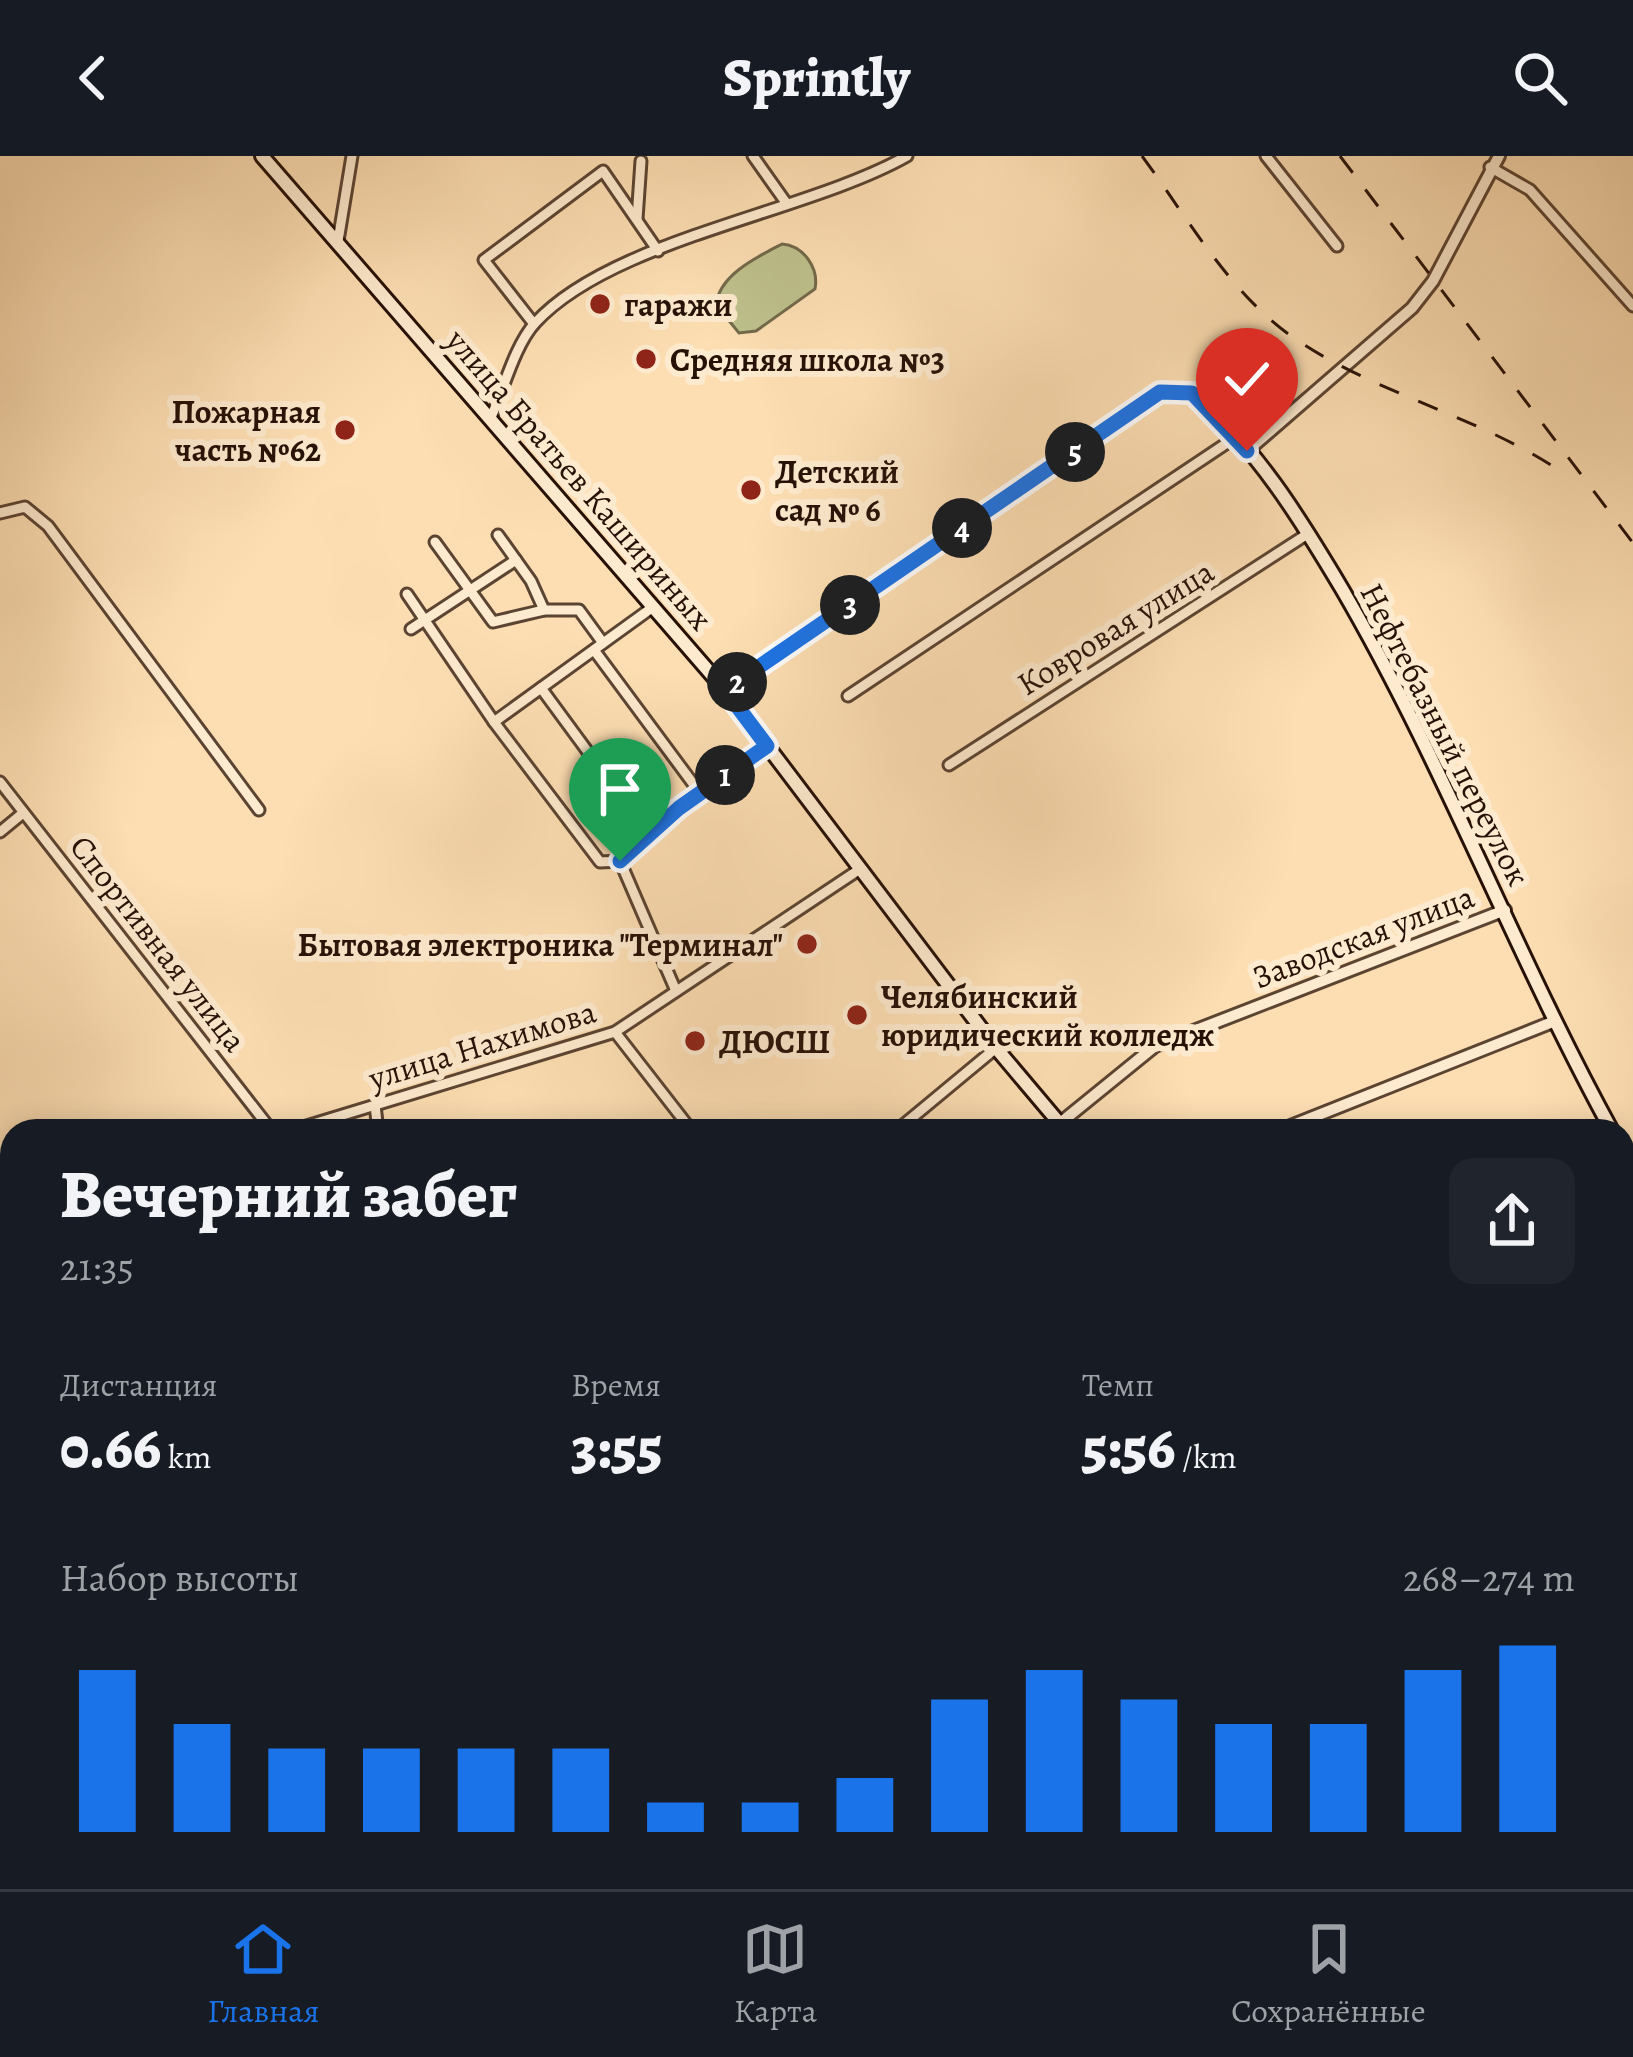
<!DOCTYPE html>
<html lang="ru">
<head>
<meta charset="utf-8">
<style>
  :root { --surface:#171b24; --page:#20242c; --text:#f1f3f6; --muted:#9ea1a6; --line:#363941; --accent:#1a73e8 }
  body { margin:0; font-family:Alegreya,serif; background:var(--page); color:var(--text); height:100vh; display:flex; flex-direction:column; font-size:45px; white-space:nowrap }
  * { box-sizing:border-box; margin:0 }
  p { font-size:39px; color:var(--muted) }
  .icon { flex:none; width:66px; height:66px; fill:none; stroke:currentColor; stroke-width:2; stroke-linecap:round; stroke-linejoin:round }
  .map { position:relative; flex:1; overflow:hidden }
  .side { position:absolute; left:0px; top:963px; width:1635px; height:771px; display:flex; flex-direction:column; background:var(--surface); border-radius:36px 36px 0 0; box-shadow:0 6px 30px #0003 }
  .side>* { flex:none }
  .pin { position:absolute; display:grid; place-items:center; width:102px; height:102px; color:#fff; margin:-123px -51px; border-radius:50% 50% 50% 0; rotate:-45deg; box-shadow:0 0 12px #0007 }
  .pin .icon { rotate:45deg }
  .km { position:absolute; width:60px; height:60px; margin:-30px; border-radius:50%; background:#222; color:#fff; font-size:33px; line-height:60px; text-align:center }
  .round { display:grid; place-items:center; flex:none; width:126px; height:126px; border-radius:24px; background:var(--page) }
  .headline { display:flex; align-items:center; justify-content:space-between; height:204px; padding:0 60px }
  h1 { font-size:66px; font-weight:800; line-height:90px }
  .stats { display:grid; grid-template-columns:repeat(3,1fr); gap:18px; height:204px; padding:12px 60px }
  .stats div { display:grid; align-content:center }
  .stats b { font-size:60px; font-weight:800 }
  .stats small { font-size:33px; font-weight:400 }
  .stats p { font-size:33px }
  .chart { height:336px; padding:24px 60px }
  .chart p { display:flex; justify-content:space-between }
  .chart svg { width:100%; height:216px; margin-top:12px; stroke:var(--accent); stroke-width:6 }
  header { display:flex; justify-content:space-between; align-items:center; height:156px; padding:0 60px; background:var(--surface); font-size:54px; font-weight:800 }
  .menu { display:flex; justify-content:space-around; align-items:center; height:168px; border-top:3px solid var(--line); background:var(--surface); font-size:33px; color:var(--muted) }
  .menu a { display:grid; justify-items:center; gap:6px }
  .menu .current { color:var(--accent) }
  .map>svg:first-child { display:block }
</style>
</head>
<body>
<header><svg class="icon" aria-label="back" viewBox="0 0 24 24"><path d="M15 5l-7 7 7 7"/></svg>Sprintly<svg class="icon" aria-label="search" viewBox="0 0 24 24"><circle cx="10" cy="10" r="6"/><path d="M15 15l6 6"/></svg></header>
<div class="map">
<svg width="1633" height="1733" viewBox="0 0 1633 1733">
  <rect width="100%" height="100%" fill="#fddeb3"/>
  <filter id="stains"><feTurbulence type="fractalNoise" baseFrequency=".00167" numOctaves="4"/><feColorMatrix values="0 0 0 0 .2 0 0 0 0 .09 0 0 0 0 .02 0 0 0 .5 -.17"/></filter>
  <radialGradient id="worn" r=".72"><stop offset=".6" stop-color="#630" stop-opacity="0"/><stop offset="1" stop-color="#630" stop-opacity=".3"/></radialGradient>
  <!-- green -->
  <path fill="#bec18d" stroke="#72694a" stroke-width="3" d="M782,88c22,2 37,24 33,45l-59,42 -17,2 -23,-28c3,-30 41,-48 66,-61z"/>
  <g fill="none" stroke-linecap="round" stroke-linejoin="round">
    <defs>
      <g id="minor">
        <polyline points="753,0 787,48"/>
        <polyline points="1266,0 1337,90"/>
        <polyline points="1490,11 1530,34 1633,150"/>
        <polyline points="637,63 641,5"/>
        <polyline points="338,85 352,0"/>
        <polyline points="534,168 484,104 603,15 658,95"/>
        <path d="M492,259c12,-27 23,-70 43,-92 77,-84 271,-110 372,-167"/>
        <polyline points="0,357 25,351 48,370 259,654"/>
        <polyline points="498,379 531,425 544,454"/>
        <polyline points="435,386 493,466 544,454 579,454 603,487"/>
        <polyline points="407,438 494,566 600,706 620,705 676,835"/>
        <polyline points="411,473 516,404"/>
        <polyline points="594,494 700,637"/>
        <polyline points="541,532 649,679"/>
        <polyline points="848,540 1236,281"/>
        <polyline points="494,566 653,451"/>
        <polyline points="949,609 1309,377"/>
        <polyline points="0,626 272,975"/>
        <polyline points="0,676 23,657"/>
        <polyline points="620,705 679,652 767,590"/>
        <polyline points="615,876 692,975"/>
        <polyline points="375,949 378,975"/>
        <polyline points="290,975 615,876 860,713"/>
        <polyline points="896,975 996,892"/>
        <polyline points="0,1064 12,1060"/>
        <polyline points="1623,1110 1633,1106"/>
        <polyline points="1623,1189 1633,1190"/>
        <polyline points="0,1226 12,1223"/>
        <polyline points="0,1379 12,1379"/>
        <polyline points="0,1504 12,1505"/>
        <polyline points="0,1639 12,1640"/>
        <polyline points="721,1722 726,1733"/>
        <polyline points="1232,1722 1239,1733"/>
        <polyline points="511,1733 533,1722"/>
        <polyline points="770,1733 793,1722"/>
        <polyline points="1079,1733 1103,1722"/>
      </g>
      <g id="tertiary">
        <polyline points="1247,295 1412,152 1433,125 1499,0"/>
        <polyline points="1059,968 1155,890 1505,754"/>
        <polyline points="1278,975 1555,865"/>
        <polyline points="235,1733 238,1722"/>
      </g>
      <g id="secondary">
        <polyline points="262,0 725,534 996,892 1066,975"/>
        <path d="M725,534l435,-298 32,1c63,52 109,127 150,196 102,175 173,365 270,542"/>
        <polyline points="1623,993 1633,1005"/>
      </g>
      <g id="primary">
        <polyline points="1623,1655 1633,1651"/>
        <polyline points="1440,1733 1464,1722"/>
      </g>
    </defs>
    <!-- minor casing -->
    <use href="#minor" stroke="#5c4432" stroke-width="15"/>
    <!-- tertiary casing -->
    <use href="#tertiary" stroke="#5c4432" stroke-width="16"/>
    <!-- secondary casing -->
    <use href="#secondary" stroke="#271107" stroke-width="18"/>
    <!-- primary casing -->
    <use href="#primary" stroke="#271107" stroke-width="20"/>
    <!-- minor -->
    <use href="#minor" stroke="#feeace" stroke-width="9"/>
    <!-- tertiary -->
    <use href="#tertiary" stroke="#feeace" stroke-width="10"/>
    <!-- secondary -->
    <use href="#secondary" stroke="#feeace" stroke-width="12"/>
    <!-- primary -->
    <use href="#primary" stroke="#eebf7a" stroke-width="14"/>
    <!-- rail -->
    <g stroke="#271107" stroke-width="3" stroke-dasharray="21 21" stroke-linecap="butt">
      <path d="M1142,0c45,61 88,138 152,182 83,57 186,78 269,135"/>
      <polyline points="1340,0 1633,387"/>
    </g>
  </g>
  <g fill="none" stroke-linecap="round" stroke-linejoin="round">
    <defs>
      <polyline id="route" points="620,705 679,652 767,590 725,534 1160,236 1192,237 1247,295"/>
    </defs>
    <!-- route casing -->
    <use href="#route" stroke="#fff" stroke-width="24"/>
    <!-- route -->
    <use href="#route" stroke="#1a73e8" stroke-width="15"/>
  </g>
  <!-- markers -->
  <g fill="#8f2418" stroke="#feeace" stroke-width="4.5">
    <circle cx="600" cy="148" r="12"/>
    <circle cx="646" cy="203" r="12"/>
    <circle cx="345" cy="274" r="12"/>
    <circle cx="751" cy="334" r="12"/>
    <circle cx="807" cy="788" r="12"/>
    <circle cx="857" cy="859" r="12"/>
    <circle cx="695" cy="885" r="12"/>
  </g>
  <g text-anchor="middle" stroke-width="12" stroke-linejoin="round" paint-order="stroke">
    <!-- poi labels -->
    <g font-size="33" font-weight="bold" fill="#271107" stroke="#feeace" text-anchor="start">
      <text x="624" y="160">гаражи</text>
      <text x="670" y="215">Средняя школа №3</text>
      <text x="321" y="267" text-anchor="end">Пожарная<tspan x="321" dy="38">часть №62</tspan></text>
      <text x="775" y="327">Детский<tspan x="775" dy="38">сад № 6</tspan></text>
      <text x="783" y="800" text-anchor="end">Бытовая электроника "Терминал"</text>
      <text x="881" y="852">Челябинский<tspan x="881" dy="38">юридический колледж</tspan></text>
      <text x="719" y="897">ДЮСШ</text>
    </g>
    <!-- street labels -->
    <g font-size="33" fill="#271107" stroke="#feeace">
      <text transform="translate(580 323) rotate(49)" y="12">улица Братьев Кашириных</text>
      <text transform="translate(1115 471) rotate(-32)" y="12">Ковровая улица</text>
      <text transform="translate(1446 578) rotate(63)" y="12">Нефтебазный переулок</text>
      <text transform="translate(1363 780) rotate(-21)" y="12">Заводская улица</text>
      <text transform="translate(159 787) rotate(52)" y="12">Спортивная улица</text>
      <text transform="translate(482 888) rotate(-17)" y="12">улица Нахимова</text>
    </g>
  </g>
  <rect width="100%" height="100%" filter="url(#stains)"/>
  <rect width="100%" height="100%" fill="url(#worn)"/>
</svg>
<div class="pin" style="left:620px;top:705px;background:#1e9e55"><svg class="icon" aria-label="arrive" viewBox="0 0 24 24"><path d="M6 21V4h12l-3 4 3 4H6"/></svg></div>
<div class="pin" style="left:1247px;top:295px;background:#d93025"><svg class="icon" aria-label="check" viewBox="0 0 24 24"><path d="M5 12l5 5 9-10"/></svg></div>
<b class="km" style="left:725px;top:619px">1</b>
<b class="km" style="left:737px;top:526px">2</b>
<b class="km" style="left:850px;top:449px">3</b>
<b class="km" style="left:962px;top:372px">4</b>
<b class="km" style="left:1075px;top:296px">5</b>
<section class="side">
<div class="headline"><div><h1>Вечерний забег</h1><p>21:35</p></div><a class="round"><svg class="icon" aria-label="share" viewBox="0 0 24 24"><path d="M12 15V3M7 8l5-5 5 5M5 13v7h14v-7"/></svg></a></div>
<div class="stats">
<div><p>Дистанция</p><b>0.66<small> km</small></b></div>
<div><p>Время</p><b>3:55</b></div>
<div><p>Темп</p><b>5:56<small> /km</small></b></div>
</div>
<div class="chart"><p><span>Набор высоты</span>268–274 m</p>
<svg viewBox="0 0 160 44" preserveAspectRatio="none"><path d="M5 44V11M15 44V22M25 44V27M35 44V27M45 44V27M55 44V27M65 44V38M75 44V38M85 44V33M95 44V17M105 44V11M115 44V17M125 44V22M135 44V22M145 44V11M155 44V6"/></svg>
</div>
</section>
</div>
<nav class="menu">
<a class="current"><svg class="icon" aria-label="home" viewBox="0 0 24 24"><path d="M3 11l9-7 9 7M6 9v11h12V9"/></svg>Главная</a>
<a><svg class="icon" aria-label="map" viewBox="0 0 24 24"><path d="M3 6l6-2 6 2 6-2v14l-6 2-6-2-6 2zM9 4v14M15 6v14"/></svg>Карта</a>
<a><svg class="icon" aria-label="saved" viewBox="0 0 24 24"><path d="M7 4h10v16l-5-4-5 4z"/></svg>Сохранённые</a>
</nav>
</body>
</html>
